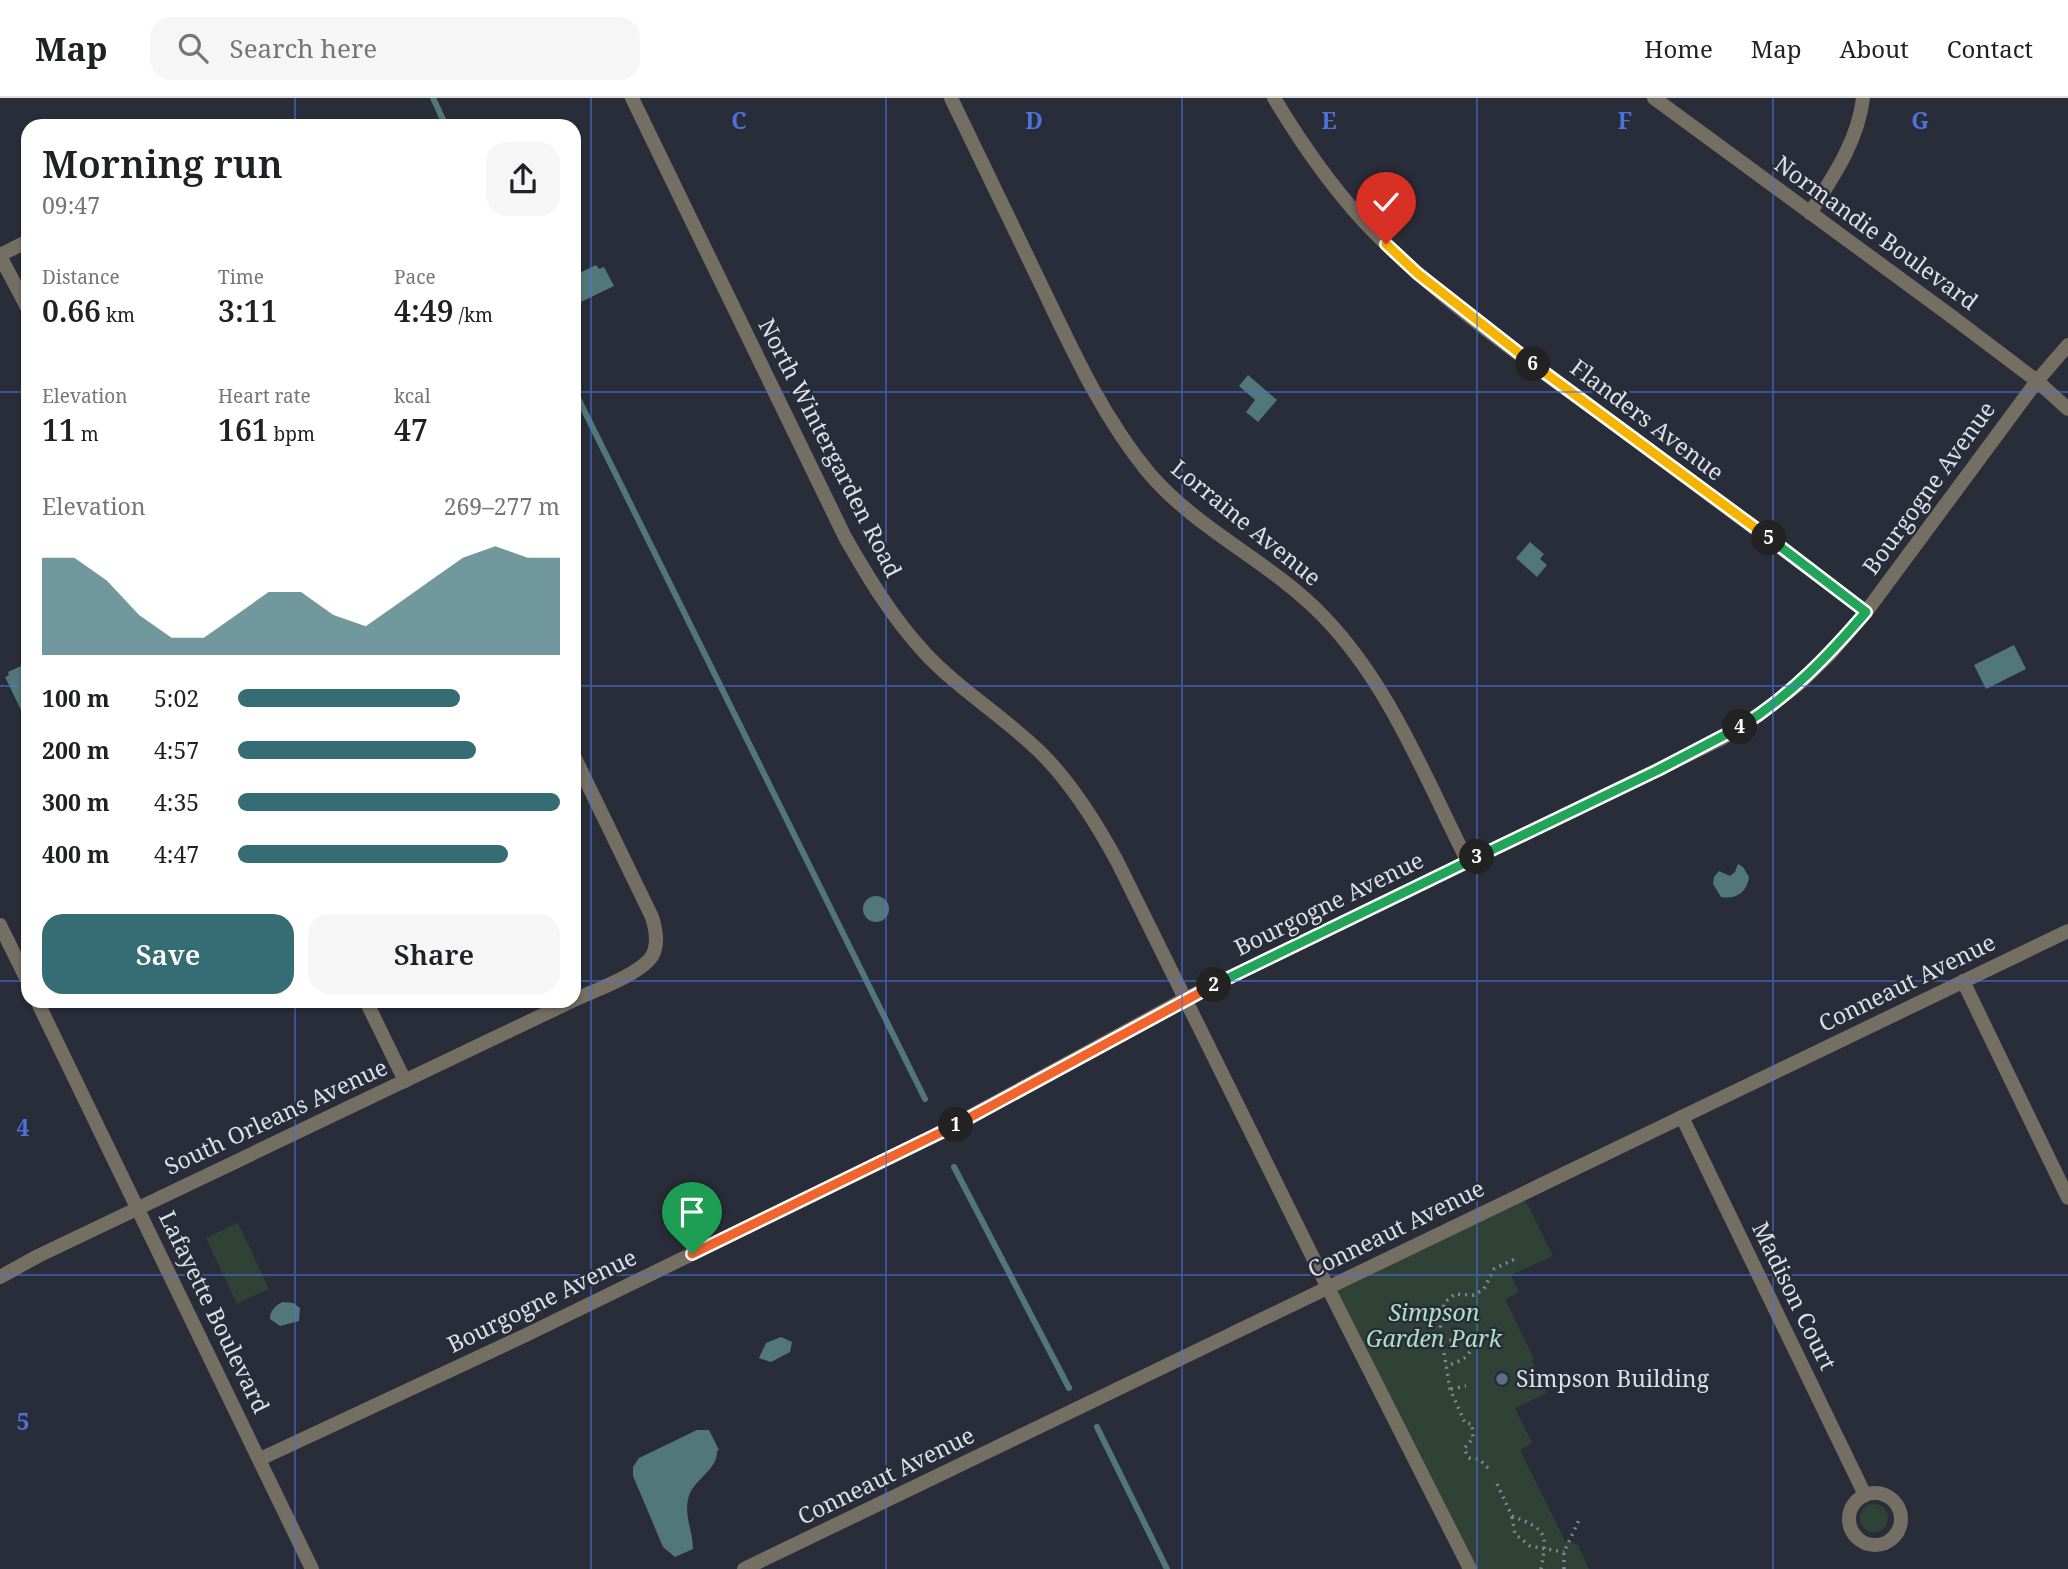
<!DOCTYPE html>
<html lang="en">
<head>
<meta charset="utf-8">
<style>
  :root { --surface:#fff; --page:#f6f6f6; --text:#202124; --muted:#757577; --line:#e0e0e0; --accent:#366d75 }
  body { margin:0; font-family:"Noto Serif",serif; background:var(--page); color:var(--text); height:100vh; display:flex; flex-direction:column; font-size:26px; white-space:nowrap }
  * { box-sizing:border-box; margin:0 }
  p { font-size:23px; color:var(--muted) }
  .icon { flex:none; width:38px; height:38px; fill:none; stroke:currentColor; stroke-width:2; stroke-linecap:round; stroke-linejoin:round }
  .map { position:relative; flex:1; overflow:hidden }
  .details { position:absolute; left:21px; top:21px; width:560px; height:889px; display:flex; flex-direction:column; background:var(--surface); border-radius:21px; box-shadow:0 2px 5px #0004 }
  .details>* { flex:none }
  .pin { position:absolute; display:grid; place-items:center; width:60px; height:60px; color:#fff; margin:-72px -30px; border-radius:50% 50% 50% 0; rotate:-45deg; box-shadow:0 0 7px #0007 }
  .pin .icon { rotate:45deg }
  .km { position:absolute; width:35px; height:35px; margin:-18px; border-radius:50%; background:#222; color:#fff; font-size:19px; line-height:35px; text-align:center }
  .round { display:grid; place-items:center; flex:none; width:74px; height:74px; border-radius:21px; background:var(--page) }
  .summary { display:flex; align-items:center; justify-content:space-between; height:119px; padding:0 21px }
  h1 { font-size:38px; font-weight:600; line-height:52px }
  .figures { display:grid; grid-template-columns:repeat(3,1fr); gap:10px; height:119px; padding:7px 21px }
  .figures div { display:grid; align-content:center }
  .figures b { font-size:30px; font-weight:600 }
  .figures small { font-size:19px; font-weight:400 }
  .figures p { font-size:19px }
  .chart { height:196px; padding:14px 21px }
  .chart p { display:flex; justify-content:space-between }
  .chart svg { width:100%; height:126px; margin-top:7px; fill:var(--accent); opacity:.7 }
  .cta { display:flex; gap:14px; margin-top:auto; padding:14px 21px }
  .cta a { flex:1; height:80px; border-radius:21px; background:var(--accent); color:#fff; font-size:28px; font-weight:600; line-height:80px; text-align:center }
  .cta a+a { background:var(--page); color:var(--text) }
  ul { padding:0 21px; list-style:none; font-size:23px }
  li { display:grid; grid-template-columns:112px 84px 1fr; align-items:center; height:52px }
  li i { height:18px; border-radius:9px; background:var(--accent) }
  header { display:flex; align-items:center; gap:42px; box-sizing:border-box; height:98px; padding:0 35px; background:var(--surface); border-bottom:2px solid var(--line) }
  header strong { font-size:33px }
  nav { display:flex; gap:38px; margin-inline-start:auto; font-size:24px }
  .search { width:490px; height:63px; background:var(--page); display:flex; align-items:center; gap:18px; box-sizing:border-box; padding:0 24px; border-radius:21px; color:var(--muted); font-size:26px }
  .map>svg:first-child { display:block }
</style>
</head>
<body>
<header>
<strong>Map</strong>
<div class="search"><svg class="icon" aria-label="search" viewBox="0 0 24 24"><circle cx="10" cy="10" r="6"/><path d="M15 15l6 6"/></svg>Search here</div>
<nav><a>Home</a><a>Map</a><a>About</a><a>Contact</a></nav>
</header>
<div class="map">
<svg width="2068" height="1471" viewBox="0 0 2068 1471">
  <rect width="100%" height="100%" fill="#282d39"/>
  <!-- green -->
  <g fill="#304236">
    <polygon points="1522,1095 1553,1158 1511,1177 1519,1194 1505,1201 1534,1261 1532,1263 1547,1295 1515,1310 1532,1345 1520,1352 1565,1443 1578,1447 1589,1471 1470,1471 1328,1190"/>
    <polygon points="238,1125 269,1191 237,1206 206,1140"/>
    <circle cx="1874" cy="1420" r="14"/>
  </g>
  <!-- water -->
  <g fill="#527778">
    <polygon points="596,167 599,171 604,169 614,188 581,204 574,189 574,184 577,182 575,177"/>
    <polygon points="1248,277 1277,302 1258,324 1246,314 1255,302 1239,288"/>
    <polygon points="1530,444 1544,456 1540,461 1547,467 1537,479 1516,460"/>
    <polygon points="2014,547 2026,571 1986,591 1974,567"/>
    <polygon points="21,568 28,582 28,609 21,612 5,579 9,577 8,574"/>
    <path d="M1738,766l5,3 6,10c-2,15 -13,23 -28,20l-8,-13 1,-7 5,-6 11,5 5,-4z"/>
    <circle cx="876" cy="811" r="13"/>
    <path d="M283,1204l10,1 7,5 -1,13 -19,5 -10,-7c-1,-7 6,-15 13,-17z"/>
    <polygon points="781,1239 792,1244 790,1254 771,1264 759,1260 766,1245"/>
    <path d="M697,1332h12l10,20 -2,1c1,17 -20,27 -27,42 -8,19 3,37 3,56l-18,8 -12,-10 -30,-71v-9l6,-9z"/>
  </g>
  <g fill="none" stroke-linecap="round" stroke-linejoin="round">
    <!-- stream -->
    <g stroke="#527778" stroke-width="6">
      <polyline points="433,0 446,28"/>
      <polyline points="574,292 925,1001"/>
      <polyline points="954,1069 1069,1290"/>
      <polyline points="1097,1329 1167,1471"/>
    </g>
    <!-- path -->
    <g stroke="#828690" stroke-width="3.5" stroke-dasharray="2 5" stroke-linecap="butt">
      <path d="M1443,1245l19,-7 8,3c6,17 -11,23 -24,27"/>
      <polyline points="1451,1291 1466,1288"/>
      <polyline points="1488,1370 1479,1361 1469,1360 1464,1351 1473,1340 1472,1326 1465,1325 1450,1291 1440,1231 1444,1205 1455,1196 1474,1197 1484,1191 1494,1171 1515,1161"/>
      <path d="M1497,1386l15,32c34,13 36,17 29,53"/>
      <polyline points="1512,1419 1515,1436 1530,1448 1564,1454"/>
      <polyline points="1564,1471 1564,1454 1579,1422"/>
    </g>
    <!-- minor -->
    <g stroke="#746e63" stroke-width="14">
      <path d="M632,0l213,439c24,42 47,80 79,115 35,38 81,65 118,102 31,31 55,70 76,109l210,425"/>
      <path d="M951,0c31,65 63,130 94,195 30,63 59,125 103,179 50,59 122,89 175,144 67,69 102,162 145,246"/>
      <path d="M1274,0c29,48 61,95 101,135 72,73 158,131 240,192 84,62 168,124 251,187"/>
      <polyline points="1654,0 1951,218 2037,283 2068,311"/>
      <path d="M1810,115c23,-36 48,-72 53,-115"/>
      <polyline points="0,157 28,143"/>
      <polyline points="0,158 28,211"/>
      <path d="M574,658l78,161c4,13 8,31 -3,43 -16,17 -54,30 -75,40"/>
      <polyline points="0,827 28,884"/>
      <polyline points="1963,883 2068,1100"/>
      <polyline points="37,903 312,1471"/>
      <polyline points="366,903 405,983"/>
      <polyline points="1682,1019 1865,1397"/>
      <polyline points="0,1179 38,1158 572,903"/>
      <polyline points="260,1361 526,1237 936,1037 1185,901 1721,641 1760,616 1799,586 1830,556 1866,514 2037,283 2068,247"/>
      <circle cx="1875" cy="1421" r="26"/>
    </g>
    <!-- tertiary -->
    <g stroke="#746e63" stroke-width="14">
      <polyline points="1328,1190 1470,1471"/>
      <polyline points="744,1471 2068,833"/>
    </g>
  </g>
  <g fill="none" stroke-linecap="round" stroke-linejoin="round">
    <defs>
      <polyline id="split-1" points="692,1156 956,1027"/>
      <polyline id="split-2" points="956,1027 1214,887"/>
      <polyline id="split-3" points="1214,887 1477,759"/>
      <polyline id="split-4" points="1477,759 1658,672 1740,629"/>
      <path id="split-5" d="M1740,629c50,-31 88,-71 126,-115l-97,-74"/>
      <polyline id="split-6" points="1533,266 1769,440"/>
      <polyline id="split-7" points="1386,146 1417,175 1533,266"/>
    </defs>
    <!-- split-1 casing -->
    <use href="#split-1" stroke="#fff" stroke-width="14"/>
    <!-- split-2 casing -->
    <use href="#split-2" stroke="#fff" stroke-width="14"/>
    <!-- split-3 casing -->
    <use href="#split-3" stroke="#fff" stroke-width="14"/>
    <!-- split-4 casing -->
    <use href="#split-4" stroke="#fff" stroke-width="14"/>
    <!-- split-5 casing -->
    <use href="#split-5" stroke="#fff" stroke-width="14"/>
    <!-- split-6 casing -->
    <use href="#split-6" stroke="#fff" stroke-width="14"/>
    <!-- split-7 casing -->
    <use href="#split-7" stroke="#fff" stroke-width="14"/>
    <!-- split-1 -->
    <use href="#split-1" stroke="#f0652b" stroke-width="9"/>
    <!-- split-2 -->
    <use href="#split-2" stroke="#f0652b" stroke-width="9"/>
    <!-- split-3 -->
    <use href="#split-3" stroke="#22a559" stroke-width="9"/>
    <!-- split-4 -->
    <use href="#split-4" stroke="#22a559" stroke-width="9"/>
    <!-- split-5 -->
    <use href="#split-5" stroke="#22a559" stroke-width="9"/>
    <!-- split-6 -->
    <use href="#split-6" stroke="#f5b400" stroke-width="9"/>
    <!-- split-7 -->
    <use href="#split-7" stroke="#f5b400" stroke-width="9"/>
  </g>
  <!-- grid -->
  <path fill="none" stroke="#4d72dc" stroke-width="2" stroke-opacity="0.55" d="M295,0v28M591,0v1471M886,0v1471M1182,0v1471M1477,0v1471M1773,0v1471M0,294h28M574,294h1494M0,588h28M574,588h1494M0,883h28M574,883h1494M295,903v568M0,1177h2068"/>
  <!-- markers -->
  <circle fill="#5c6f8a" stroke="#282d39" stroke-width="2.5" cx="1502" cy="1281" r="7"/>
  <g text-anchor="middle" stroke-width="5" stroke-linejoin="round" paint-order="stroke">
    <!-- street labels -->
    <g font-size="23" fill="#dcdfe7" stroke="#282d39">
      <text transform="translate(1876 135) rotate(36)" y="8">Normandie Boulevard</text>
      <text transform="translate(1647 322) rotate(37)" y="8">Flanders Avenue</text>
      <text transform="translate(830 350) rotate(63)" y="8">North Wintergarden Road</text>
      <text transform="translate(1929 390) rotate(-54)" y="8">Bourgogne Avenue</text>
      <text transform="translate(1246 425) rotate(39)" y="8">Lorraine Avenue</text>
      <text transform="translate(1329 806) rotate(-26)" y="8">Bourgogne Avenue</text>
      <text transform="translate(1907 885) rotate(-26)" y="8">Conneaut Avenue</text>
      <text transform="translate(276 1019) rotate(-25)" y="8">South Orleans Avenue</text>
      <text transform="translate(1396 1131) rotate(-26)" y="8">Conneaut Avenue</text>
      <text transform="translate(1794 1198) rotate(64)" y="8">Madison Court</text>
      <text transform="translate(542 1203) rotate(-26)" y="8">Bourgogne Avenue</text>
      <text transform="translate(214 1214) rotate(64)" y="8">Lafayette Boulevard</text>
      <text transform="translate(886 1378) rotate(-26)" y="8">Conneaut Avenue</text>
    </g>
    <!-- park labels -->
    <g font-size="23" font-style="italic" fill="#aee1bf" stroke="#282d39">
      <text x="1434" y="1223">Simpson<tspan x="1434" dy="26">Garden Park</tspan></text>
    </g>
    <!-- poi labels -->
    <g font-size="23" fill="#dcdfe7" stroke="#282d39" text-anchor="start">
      <text x="1516" y="1289">Simpson Building</text>
    </g>
  </g>
  <g font-size="23" text-anchor="middle" font-weight="bold" fill="#4d72dc" stroke="#282d39" stroke-width="5" stroke-linejoin="round" paint-order="stroke">
    <text x="739" y="31">C</text>
    <text x="1034" y="31">D</text>
    <text x="1329" y="31">E</text>
    <text x="1625" y="31">F</text>
    <text x="1920" y="31">G</text>
    <text x="23" y="1038">4</text>
    <text x="23" y="1332">5</text>
  </g>
</svg>
<div class="pin" style="left:692px;top:1156px;background:#1e9e55"><svg class="icon" aria-label="arrive" viewBox="0 0 24 24"><path d="M6 21V4h12l-3 4 3 4H6"/></svg></div>
<div class="pin" style="left:1386px;top:146px;background:#d93025"><svg class="icon" aria-label="check" viewBox="0 0 24 24"><path d="M5 12l5 5 9-10"/></svg></div>
<b class="km" style="left:956px;top:1027px">1</b>
<b class="km" style="left:1214px;top:887px">2</b>
<b class="km" style="left:1477px;top:759px">3</b>
<b class="km" style="left:1740px;top:629px">4</b>
<b class="km" style="left:1769px;top:440px">5</b>
<b class="km" style="left:1533px;top:266px">6</b>
<section class="details">
<div class="summary"><div><h1>Morning run</h1><p>09:47</p></div><a class="round"><svg class="icon" aria-label="share" viewBox="0 0 24 24"><path d="M12 15V3M7 8l5-5 5 5M5 13v7h14v-7"/></svg></a></div>
<div class="figures">
<div><p>Distance</p><b>0.66<small> km</small></b></div>
<div><p>Time</p><b>3:11</b></div>
<div><p>Pace</p><b>4:49<small> /km</small></b></div>
</div>
<div class="figures">
<div><p>Elevation</p><b>11<small> m</small></b></div>
<div><p>Heart rate</p><b>161<small> bpm</small></b></div>
<div><p>kcal</p><b>47</b></div>
</div>
<div class="chart"><p><span>Elevation</span>269–277 m</p>
<svg viewBox="0 0 160 44" preserveAspectRatio="none"><path d="M0 44V10L10 10L20 18L30 30L40 38L50 38L60 30L70 22L80 22L90 30L100 34L110 26L120 18L130 10L140 6L150 10L160 10V44z"/></svg>
</div>
<ul>
<li><b>100 m</b>5:02<i style="width:69%"></i></li>
<li><b>200 m</b>4:57<i style="width:74%"></i></li>
<li><b>300 m</b>4:35<i style="width:100%"></i></li>
<li><b>400 m</b>4:47<i style="width:84%"></i></li>
</ul>
<div class="cta"><a>Save</a><a>Share</a></div>
</section>
</div>
</body>
</html>
